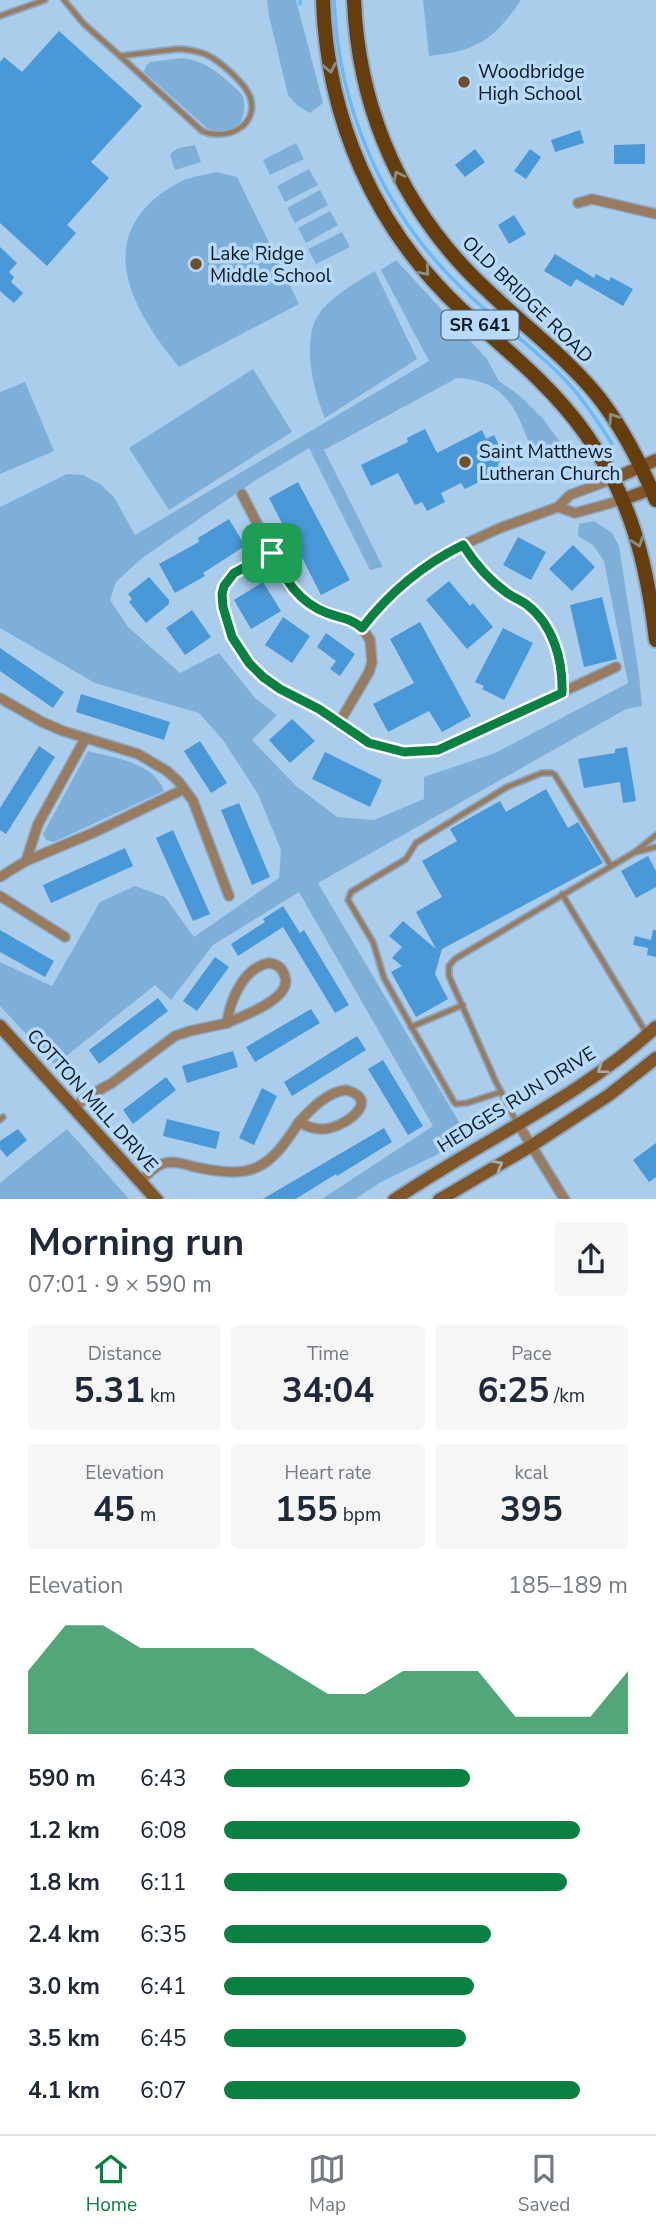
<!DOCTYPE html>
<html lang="en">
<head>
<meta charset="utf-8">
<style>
  :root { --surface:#fff; --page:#f6f6f7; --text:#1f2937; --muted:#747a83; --line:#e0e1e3; --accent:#0b8043 }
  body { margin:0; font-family:"Nunito Sans",sans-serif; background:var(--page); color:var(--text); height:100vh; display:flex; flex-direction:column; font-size:26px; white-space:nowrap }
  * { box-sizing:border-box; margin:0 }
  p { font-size:23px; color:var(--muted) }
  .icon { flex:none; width:38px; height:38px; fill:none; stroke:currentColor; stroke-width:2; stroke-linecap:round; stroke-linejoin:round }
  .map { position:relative; height:1199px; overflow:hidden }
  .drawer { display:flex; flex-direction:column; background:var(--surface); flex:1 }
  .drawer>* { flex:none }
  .pin { position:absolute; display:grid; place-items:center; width:60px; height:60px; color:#fff; margin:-30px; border-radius:14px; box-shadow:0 4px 10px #0006 }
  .round { display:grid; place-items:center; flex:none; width:74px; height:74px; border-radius:7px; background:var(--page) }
  .head { display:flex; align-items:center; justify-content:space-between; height:119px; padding:0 28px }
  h1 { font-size:38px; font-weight:700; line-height:52px }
  .stats { display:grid; grid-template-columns:repeat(3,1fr); gap:10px; height:119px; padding:7px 28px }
  .stats div { display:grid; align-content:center; border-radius:7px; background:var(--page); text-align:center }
  .stats b { font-size:35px; font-weight:700 }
  .stats small { font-size:19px; font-weight:400 }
  .stats p { font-size:19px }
  .chart { height:196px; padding:14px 28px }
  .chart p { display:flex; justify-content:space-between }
  .chart svg { width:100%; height:126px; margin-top:7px; fill:var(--accent); opacity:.7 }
  ul { padding:0 28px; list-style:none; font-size:23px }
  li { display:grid; grid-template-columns:112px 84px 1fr; align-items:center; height:52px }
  li i { height:18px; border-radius:9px; background:var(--accent) }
  .menu { display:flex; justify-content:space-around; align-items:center; height:98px; border-top:2px solid var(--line); background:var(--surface); font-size:19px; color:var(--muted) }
  .menu a { display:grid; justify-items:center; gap:4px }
  .menu .active { color:var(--accent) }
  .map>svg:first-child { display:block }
</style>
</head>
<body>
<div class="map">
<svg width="656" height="1200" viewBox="0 0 656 1200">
  <rect width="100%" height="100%" fill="#abcdec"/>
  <!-- green -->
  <g fill="#7eafd9">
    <polygon points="267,0 296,0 323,103 310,113 298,106 288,95 269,16"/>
    <path d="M423,0h98c-27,40 -44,51 -92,56z"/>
    <path d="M182,58c21,3 32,11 48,25 3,3 9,8 12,12 2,3 3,12 2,16 -3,21 -20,23 -37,17l-63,-56 2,-6 4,-4z"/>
    <polygon points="296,143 304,159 270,175 263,160"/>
    <path d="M195,145l6,17 -26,8 -5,-15c5,-8 16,-8 25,-10z"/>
    <polygon points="309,169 318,185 285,202 277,186"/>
    <path d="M216,172l21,5 62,127 -120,63c-37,-45 -82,-112 -30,-163 10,-10 22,-18 35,-24 10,-4 22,-5 32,-8z"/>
    <polygon points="320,190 328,205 295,223 287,208"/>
    <polygon points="330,211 338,225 306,243 298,228"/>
    <polygon points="342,232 350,247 316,264 308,249"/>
    <path d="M396,260l91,99 12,22 20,14 25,25 16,22 -8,8 -17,8c-18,-43 -23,-77 -78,-80l-133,72 59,117 -13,3 -61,-122 -53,32 -114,78 -26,24 -6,18 18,27 52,46 39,-20 36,45 22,17 -25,25 43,45 42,32 37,3 50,-21v-22l71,-24 133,-70 -24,-122 -11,-16 -15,-9 1,-12 15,-3 18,12 7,13 20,129 3,31 -16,3 -308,174 151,256 -88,43 -26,17h-33l111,-73 -134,-234 -86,53 -42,55 -16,-15 -100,80 -55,-59v-44l52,24 48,-84 35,-16 30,11 29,40 85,-59 2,-28 -23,-56 -35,-54 -24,-27 -104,-30 -95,-55v-121l67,-33 16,1 17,9 14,13 21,38 294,-174 -48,-91z"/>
    <path d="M375,271l42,88 -92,59c-12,-28 -25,-81 -4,-107 12,-15 37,-30 54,-40z"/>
    <polygon points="253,369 292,432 169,510 129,448"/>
    <polygon points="25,382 54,451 0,474 0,392"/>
    <path d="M88,751c26,7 66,11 76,40l-110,51 -8,-2 -3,-6z"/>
    <polygon points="67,1129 129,1199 0,1199 0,1183"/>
  </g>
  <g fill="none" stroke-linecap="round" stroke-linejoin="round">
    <!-- stream -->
    <g stroke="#6ab9f9" stroke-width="3.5">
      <polyline points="300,0 300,4"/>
      <path d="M334,0c4,110 52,218 132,292 33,32 72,58 103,92 17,19 30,39 43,60"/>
    </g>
  </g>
  <!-- building -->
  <g fill="#4998d7">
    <polygon points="59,31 142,106 91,162 109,178 67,225 76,233 47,266 0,223 0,62 4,57 22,72"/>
    <polygon points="580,130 584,143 555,152 551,140"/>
    <polygon points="645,144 645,164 614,164 614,145"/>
    <polygon points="475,149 485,162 465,177 455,165"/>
    <polygon points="530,149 541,157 526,179 514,171"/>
    <polygon points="514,215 526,234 509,244 498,225"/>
    <polygon points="0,247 17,263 9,272 14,277 11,282 23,293 14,303 0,291"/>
    <polygon points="555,254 594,278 596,274 609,281 611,277 633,289 623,306 576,279 571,287 544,271"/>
    <polygon points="425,429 437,453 482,430 486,439 494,435 506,459 498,463 501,471 465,489 461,483 441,493 445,502 427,511 422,502 415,505 398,473 371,486 361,465 408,442 407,438"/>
    <polygon points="298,482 350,580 321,595 286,526 284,527 269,498"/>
    <polygon points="229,519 245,546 203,573 205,576 175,593 159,564 199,542 198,538"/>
    <polygon points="518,537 546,552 531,580 503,565"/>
    <polygon points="573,545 595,567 572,591 549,569"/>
    <polygon points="149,577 169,600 169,604 146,623 129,602 132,599 128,594"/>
    <polygon points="449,581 470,606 473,603 493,627 467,649 426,600"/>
    <polygon points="263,582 281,611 251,629 234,600"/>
    <polygon points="602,597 617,659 584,667 570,605"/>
    <polygon points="192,610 211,637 185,655 166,628"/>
    <polygon points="283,617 310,636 292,663 265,645"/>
    <polygon points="420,622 471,716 442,732 429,711 388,732 373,704 414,683 390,639"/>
    <polygon points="503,628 533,643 504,700 482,689 484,686 475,682"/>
    <polygon points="326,633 355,654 340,676 330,669 336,661 317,647"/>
    <polygon points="0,648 64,692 53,708 0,671"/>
    <polygon points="81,694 170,722 164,740 76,712"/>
    <polygon points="292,719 315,741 290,763 269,740"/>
    <polygon points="200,741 227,783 211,793 184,751"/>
    <polygon points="39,746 55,757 6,834 0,830 0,808"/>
    <polygon points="627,747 636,801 623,803 620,782 584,788 578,759 615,753 615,749"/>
    <polygon points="325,752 382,780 370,807 312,779"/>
    <polygon points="546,789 568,828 578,822 603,863 442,949 435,974 448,999 416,1017 391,972 402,966 392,958 402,947 389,936 403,921 436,949 416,912 442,897 422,861 457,841 450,829 500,801 506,812"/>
    <polygon points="239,803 270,877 252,885 221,810"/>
    <polygon points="173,830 210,914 193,921 156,838"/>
    <polygon points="125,848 133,866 51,903 43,885"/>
    <polygon points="648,856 656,871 656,887 636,898 621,871"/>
    <polygon points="283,906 300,933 304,930 349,1005 335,1013 283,927 238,956 231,944 265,922 263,919"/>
    <polygon points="0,930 54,961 45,977 0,952"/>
    <polygon points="653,930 656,930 656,957 647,955 648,948 633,945 635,936 651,940"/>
    <polygon points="215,957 229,967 197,1011 183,1001"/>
    <polygon points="158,998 168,1011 99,1064 89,1050"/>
    <polygon points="311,1009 320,1023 255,1062 246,1047"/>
    <polygon points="357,1036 366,1050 292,1096 284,1082"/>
    <polygon points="233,1051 238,1067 187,1083 182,1066"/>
    <polygon points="383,1060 423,1126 408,1135 368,1069"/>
    <polygon points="166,1077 176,1090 133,1124 123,1110"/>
    <polygon points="262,1088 277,1096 254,1145 239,1138"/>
    <polygon points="167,1119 220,1132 216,1149 163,1136"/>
    <polygon points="384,1128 392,1142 337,1176 336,1174 294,1200 261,1200"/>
    <polygon points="18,1129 27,1140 7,1157 0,1149 0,1141"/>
    <polygon points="656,1143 656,1177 649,1182 633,1160"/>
  </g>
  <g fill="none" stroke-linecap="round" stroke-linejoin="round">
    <defs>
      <g id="lane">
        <polyline points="64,0 84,24 120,56"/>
        <polyline points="0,16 45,0"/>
        <path d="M177,49c10,0 19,2 28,5 14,6 43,31 46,46 6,28 -27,41 -49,31l-82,-75z"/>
        <polyline points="636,852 656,847"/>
        <polyline points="562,894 647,1034"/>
        <polyline points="411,1027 463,1005"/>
        <polyline points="501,1092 467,1103 456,1104 454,1102 384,978 373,942 348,900 351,892 406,859 416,843 507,787 542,773 552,773 555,775 611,866"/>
        <polyline points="0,1120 3,1117"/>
        <polyline points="517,1123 495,1080 449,976 449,966 455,959 635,852 656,835"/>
      </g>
      <g id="street">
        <polyline points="578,203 592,199 656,214"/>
        <polyline points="242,494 289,586 311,605 357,623 365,632 370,640 372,662 369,672 339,723"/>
        <polyline points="558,507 575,513 622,500"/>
        <path d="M463,545c12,19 26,35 44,48 6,4 13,7 19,11 28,21 37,56 36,89"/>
        <polyline points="272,553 235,573 224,586 222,594 227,624 241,652 263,677 280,689 319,709 354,735 385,748 404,752 438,750 616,667"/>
        <polyline points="362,628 388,597 404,582 443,554 500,528 558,507 570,495 613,479"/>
        <polyline points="0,698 42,722 63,731 138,754 167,771 179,782 193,801 229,896"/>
        <polyline points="26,861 38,824 85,739"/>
        <polyline points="0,877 26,861 95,832 184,789"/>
        <polyline points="0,896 65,937"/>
        <path d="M269,963c8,1 14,5 16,14 7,22 -43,39 -58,46 3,-23 17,-56 42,-60z"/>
        <path d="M346,1090c38,10 -4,40 -25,39 -8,0 -15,-3 -22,-7 12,-13 28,-30 47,-32z"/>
        <polyline points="75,1108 85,1098 112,1083 175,1036 190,1031 227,1023"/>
        <polyline points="518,1124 565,1200"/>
        <path d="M140,1181c7,-6 14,-14 22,-17 11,-4 22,0 33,3 57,12 73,4 104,-45"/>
      </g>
      <g id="secondary">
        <polyline points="613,479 656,460"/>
        <polyline points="622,500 656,487"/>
        <polyline points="0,1026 157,1200"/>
        <path d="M394,1200c85,-58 187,-103 262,-173"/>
        <polyline points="439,1200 531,1146 609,1095 656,1058"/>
      </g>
      <g id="primary">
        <path d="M323,0c4,119 51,228 139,310 43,39 89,75 123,123 46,64 62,131 71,207"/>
        <path d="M354,0c4,100 40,191 108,265 42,46 94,81 134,129 26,32 44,68 60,106"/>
      </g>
    </defs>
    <!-- lane casing -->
    <use href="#lane" stroke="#8ba9c4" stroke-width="8"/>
    <!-- street casing -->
    <use href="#street" stroke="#8ba9c4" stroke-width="12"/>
    <!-- secondary casing -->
    <use href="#secondary" stroke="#8ba9c4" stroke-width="16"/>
    <!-- primary casing -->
    <use href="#primary" stroke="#8ba9c4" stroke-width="18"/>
    <!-- lane -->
    <use href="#lane" stroke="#997c5f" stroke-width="4.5"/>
    <!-- street -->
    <use href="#street" stroke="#997c5f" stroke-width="9"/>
    <!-- secondary -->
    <use href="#secondary" stroke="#805629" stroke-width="12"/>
    <!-- primary -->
    <use href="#primary" stroke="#663e0d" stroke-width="14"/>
  </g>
  <!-- one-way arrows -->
  <defs><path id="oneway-chevron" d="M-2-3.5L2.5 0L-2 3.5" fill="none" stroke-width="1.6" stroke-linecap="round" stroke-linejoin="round" transform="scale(1.75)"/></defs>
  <g stroke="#8e8c83">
    <use href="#oneway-chevron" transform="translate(330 68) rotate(79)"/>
    <use href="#oneway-chevron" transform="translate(398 176) rotate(-117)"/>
    <use href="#oneway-chevron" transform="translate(425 271) rotate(49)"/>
    <use href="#oneway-chevron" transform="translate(613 418) rotate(-125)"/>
    <use href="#oneway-chevron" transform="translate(638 542) rotate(72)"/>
  </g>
  <g stroke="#a4acb0">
    <use href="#oneway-chevron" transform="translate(602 1069) rotate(144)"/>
    <use href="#oneway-chevron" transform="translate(498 1165) rotate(-30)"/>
  </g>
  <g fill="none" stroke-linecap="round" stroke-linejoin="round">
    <defs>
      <path id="route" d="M463,545c12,19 26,35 44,48 6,4 13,7 19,11 28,21 37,57 36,89l-124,57 -34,2 -35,-9 -50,-34 -39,-20 -17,-12 -14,-14 -17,-26 -9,-30 -1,-13 2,-8 10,-13 38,-20c14,26 25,49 55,60 13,5 24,5 35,15 28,-36 60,-63 101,-83z"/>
    </defs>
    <!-- route casing -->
    <use href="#route" stroke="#fff" stroke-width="14"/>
    <!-- route -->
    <use href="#route" stroke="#0b8043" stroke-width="9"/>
  </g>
  <!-- markers -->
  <g fill="#724e29" stroke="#b7daf9" stroke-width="2.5">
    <circle cx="464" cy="82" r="7"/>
    <circle cx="196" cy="264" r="7"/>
    <circle cx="465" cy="462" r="7"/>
  </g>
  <g text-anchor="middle" stroke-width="7" stroke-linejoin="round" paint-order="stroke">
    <!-- shield labels -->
    <rect fill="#b7daf9" stroke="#405364" stroke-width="2" x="441.5" y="310.5" width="77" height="29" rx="5"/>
    <g font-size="18" font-weight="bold" fill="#0d1924">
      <text x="480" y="331">SR 641</text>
    </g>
    <!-- poi labels -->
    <g font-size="19" fill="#0d1924" stroke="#b7daf9" text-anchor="start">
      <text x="478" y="78">Woodbridge<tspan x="478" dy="22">High School</tspan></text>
      <text x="210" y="260">Lake Ridge<tspan x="210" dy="22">Middle School</tspan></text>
      <text x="479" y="458">Saint Matthews<tspan x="479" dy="22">Lutheran Church</tspan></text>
    </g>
    <!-- street labels -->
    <g font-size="19" fill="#0d1924" stroke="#b7daf9">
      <text transform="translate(528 299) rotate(44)" y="7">OLD BRIDGE ROAD</text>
      <text transform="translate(516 1099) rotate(-32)" y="7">HEDGES RUN DRIVE</text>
      <text transform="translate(93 1100) rotate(48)" y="7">COTTON MILL DRIVE</text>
    </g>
  </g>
</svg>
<div class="pin" style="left:272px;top:553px;background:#1e9e55"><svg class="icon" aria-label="arrive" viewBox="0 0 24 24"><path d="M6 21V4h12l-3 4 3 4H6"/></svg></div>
</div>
<section class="drawer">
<div class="head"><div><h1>Morning run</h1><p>07:01 · 9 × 590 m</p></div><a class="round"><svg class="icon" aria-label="share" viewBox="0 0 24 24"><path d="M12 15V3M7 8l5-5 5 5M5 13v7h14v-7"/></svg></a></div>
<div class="stats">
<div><p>Distance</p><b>5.31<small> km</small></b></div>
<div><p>Time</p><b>34:04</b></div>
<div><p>Pace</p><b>6:25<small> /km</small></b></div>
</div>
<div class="stats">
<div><p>Elevation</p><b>45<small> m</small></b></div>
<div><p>Heart rate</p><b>155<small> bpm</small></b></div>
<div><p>kcal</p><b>395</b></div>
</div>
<div class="chart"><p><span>Elevation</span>185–189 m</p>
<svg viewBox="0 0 160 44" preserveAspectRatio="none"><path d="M0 44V22L10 6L20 6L30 14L40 14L50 14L60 14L70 22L80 30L90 30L100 22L110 22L120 22L130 38L140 38L150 38L160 22V44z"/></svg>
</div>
<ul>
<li><b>590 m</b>6:43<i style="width:61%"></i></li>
<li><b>1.2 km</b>6:08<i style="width:88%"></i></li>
<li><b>1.8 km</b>6:11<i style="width:85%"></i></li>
<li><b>2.4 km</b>6:35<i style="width:66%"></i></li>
<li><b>3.0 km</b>6:41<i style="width:62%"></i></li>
<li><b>3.5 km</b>6:45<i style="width:60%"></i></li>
<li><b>4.1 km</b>6:07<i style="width:88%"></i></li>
</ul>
</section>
<nav class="menu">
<a class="active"><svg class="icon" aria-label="home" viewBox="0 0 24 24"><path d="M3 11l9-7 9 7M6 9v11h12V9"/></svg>Home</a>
<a><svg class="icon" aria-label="map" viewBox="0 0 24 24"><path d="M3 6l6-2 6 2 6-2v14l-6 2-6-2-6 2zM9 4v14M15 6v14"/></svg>Map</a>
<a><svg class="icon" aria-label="saved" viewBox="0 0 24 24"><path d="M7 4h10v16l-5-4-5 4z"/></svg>Saved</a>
</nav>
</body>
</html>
